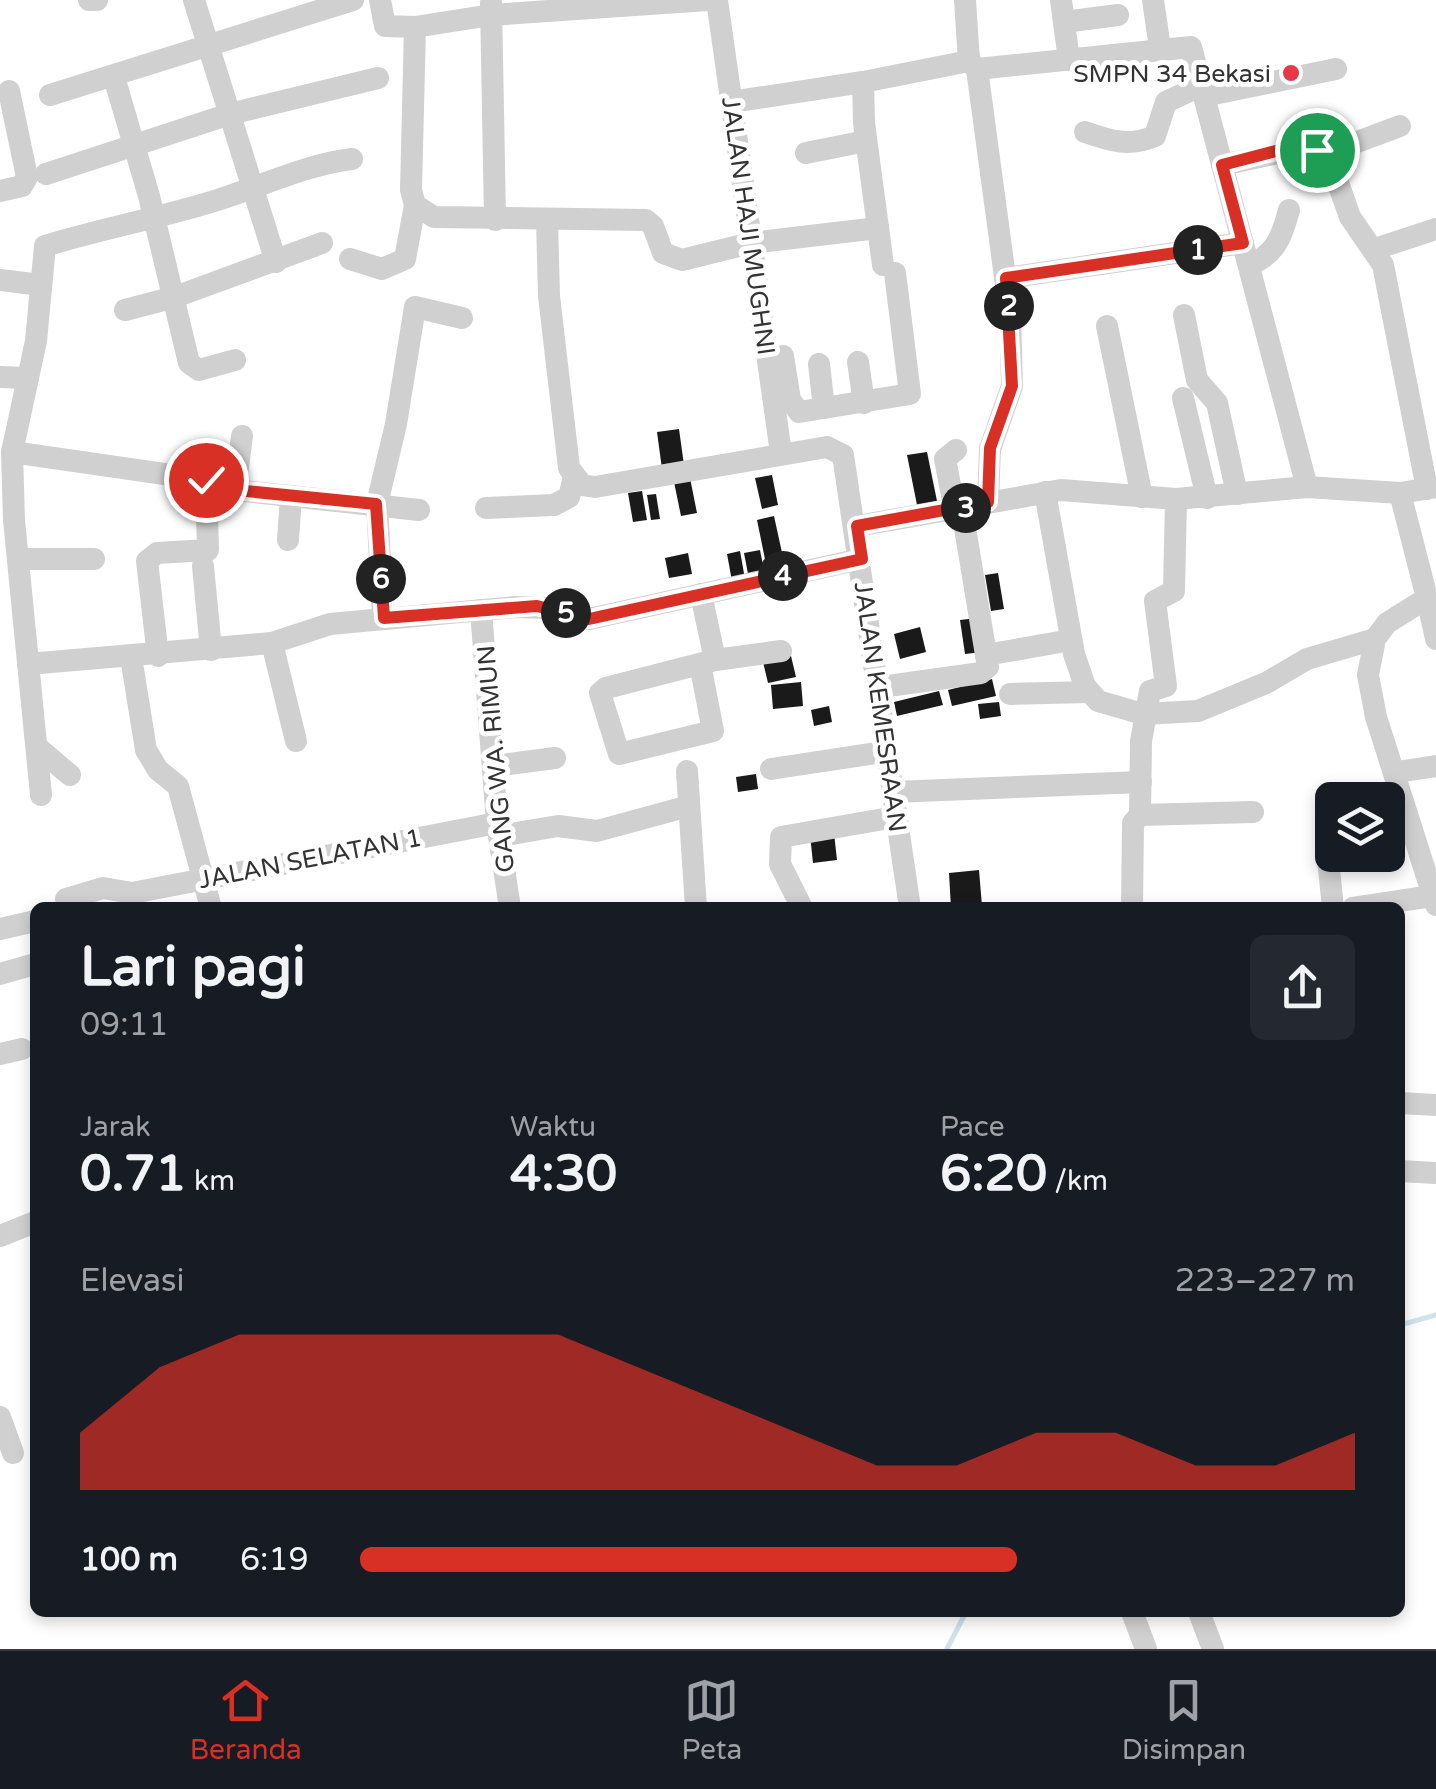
<!DOCTYPE html>
<html lang="id">
<head>
<meta charset="utf-8">
<style>
  :root { --surface:#171b24; --page:#242831; --text:#f1f3f6; --muted:#9ea1a6; --line:#363941; --accent:#d93025 }
  body { margin:0; font-family:"Varela Round",sans-serif; background:var(--page); color:var(--text); height:100vh; display:flex; flex-direction:column; font-size:38px; white-space:nowrap }
  * { box-sizing:border-box; margin:0 }
  p { font-size:32px; color:var(--muted) }
  .icon { flex:none; width:55px; height:55px; fill:none; stroke:currentColor; stroke-width:2; stroke-linecap:round; stroke-linejoin:round }
  .map { position:relative; flex:1; overflow:hidden }
  .drawer { position:absolute; left:30px; top:902px; width:1375px; height:715px; display:flex; flex-direction:column; background:var(--surface); border-radius:15px; box-shadow:0 5px 15px #0003 }
  .drawer>* { flex:none }
  .tools { position:absolute; left:1315px; top:782px; display:grid; gap:20px }
  .tools a { display:grid; place-items:center; width:90px; height:90px; border-radius:15px; background:var(--surface); box-shadow:0 5px 15px #0003; font-size:50px }
  .pin { position:absolute; display:grid; place-items:center; width:85px; height:85px; color:#fff; margin:-42px; border:5px solid #fff; border-radius:50%; box-shadow:0 2px 10px #0007 }
  .km { position:absolute; width:50px; height:50px; margin:-25px; border-radius:50%; background:#222; color:#fff; font-size:28px; line-height:50px; text-align:center }
  .round { display:grid; place-items:center; flex:none; width:105px; height:105px; border-radius:15px; background:var(--page) }
  .head { display:flex; align-items:center; justify-content:space-between; height:170px; padding:0 50px }
  h1 { font-size:55px; font-weight:800; line-height:75px }
  .stats { display:grid; grid-template-columns:repeat(3,1fr); gap:15px; height:170px; padding:10px 50px }
  .stats div { display:grid; align-content:center }
  .stats b { font-size:50px; font-weight:800 }
  .stats small { font-size:28px; font-weight:400 }
  .stats p { font-size:28px }
  .chart { height:280px; padding:20px 50px }
  .chart p { display:flex; justify-content:space-between }
  .chart svg { width:100%; height:180px; margin-top:10px; fill:var(--accent); opacity:.7 }
  ul { padding:0 50px; list-style:none; font-size:32px }
  li { display:grid; grid-template-columns:160px 120px 1fr; align-items:center; height:75px }
  li i { height:25px; border-radius:12px; background:var(--accent) }
  .menu { display:flex; justify-content:space-around; align-items:center; height:140px; border-top:2px solid var(--line); background:var(--surface); font-size:28px; color:var(--muted) }
  .menu a { display:grid; justify-items:center; gap:5px }
  .menu .active { color:var(--accent) }
  .map>svg:first-child { display:block }
</style>
</head>
<body>
<div class="map">
<svg width="1436" height="1649" viewBox="0 0 1436 1649">
  <rect width="100%" height="100%" fill="#fff"/>
  <g fill="none" stroke-linecap="round" stroke-linejoin="round">
    <!-- stream -->
    <g stroke="#cfe2ee" stroke-width="5">
      <polyline points="1400,1325 1436,1315"/>
      <polyline points="947,1649 966,1612"/>
    </g>
  </g>
  <!-- building -->
  <g fill="#1a1a1a">
    <polygon points="679,429 684,465 662,469 657,432"/>
    <polygon points="927,452 937,501 917,505 907,455"/>
    <polygon points="772,475 778,505 762,509 755,478"/>
    <polygon points="690,478 697,513 681,516 674,482"/>
    <polygon points="642,491 647,520 633,522 628,493"/>
    <polygon points="656,494 660,519 651,520 647,495"/>
    <polygon points="774,516 786,571 768,574 757,520"/>
    <polygon points="760,550 765,576 749,579 744,553"/>
    <polygon points="740,551 745,579 732,581 727,554"/>
    <polygon points="688,553 692,574 669,578 665,558"/>
    <polygon points="998,573 1004,609 991,611 985,575"/>
    <polygon points="977,618 982,652 965,654 960,620"/>
    <polygon points="920,627 926,652 900,659 894,634"/>
    <polygon points="791,656 796,677 768,683 763,662"/>
    <polygon points="992,679 996,696 952,706 948,690"/>
    <polygon points="801,682 803,706 773,709 771,685"/>
    <polygon points="939,691 943,705 897,716 894,702"/>
    <polygon points="999,702 1001,716 980,719 978,704"/>
    <polygon points="829,706 832,722 814,726 811,710"/>
    <polygon points="756,774 758,789 738,792 736,777"/>
    <polygon points="834,833 837,860 813,863 810,835"/>
    <polygon points="979,870 982,906 951,908 949,873"/>
  </g>
  <g fill="none" stroke-linecap="round" stroke-linejoin="round">
    <!-- minor -->
    <g stroke="#d0d0d0" stroke-width="22">
      <polyline points="89,0 97,0"/>
      <polyline points="194,0 276,262"/>
      <polyline points="380,0 385,26 415,27 491,15 708,0"/>
      <polyline points="717,0 781,453"/>
      <polyline points="965,0 969,61 977,69 1010,314 1012,386 990,449 988,502"/>
      <polyline points="1061,0 1069,60"/>
      <polyline points="1153,0 1160,48"/>
      <polyline points="491,3 495,220"/>
      <polyline points="1064,22 1118,15"/>
      <polyline points="415,27 411,190 415,205 434,217 646,220 653,226 663,253 682,260 751,243 878,228"/>
      <polyline points="977,69 1191,47 1307,487"/>
      <polyline points="114,77 149,196 189,363 199,370 235,360"/>
      <polyline points="50,95 353,0"/>
      <polyline points="1204,96 1336,69"/>
      <polyline points="731,102 863,82"/>
      <path d="M1085,132c25,9 45,15 70,4l11,-34 36,-17"/>
      <polyline points="806,153 866,141"/>
      <polyline points="1325,154 1400,126"/>
      <polyline points="1222,165 1301,148 1329,157 1350,217 1383,265 1427,489"/>
      <polyline points="46,174 230,114 378,78"/>
      <polyline points="0,191 22,186 27,177 9,91"/>
      <polyline points="547,221 549,296 569,468 582,485 595,487 827,447 843,455 910,908"/>
      <polyline points="1375,249 1436,229"/>
      <polyline points="350,259 382,269 405,259 415,205"/>
      <polyline points="883,265 864,123 863,82 969,61"/>
      <path d="M1249,265c26,-10 33,-28 40,-55"/>
      <polyline points="1006,278 1243,243"/>
      <polyline points="0,280 41,285"/>
      <polyline points="125,310 175,297 322,243"/>
      <polyline points="1184,315 1197,380 1217,403 1237,494"/>
      <polyline points="1107,326 1142,497"/>
      <polyline points="783,356 790,400 799,412 910,394 895,273"/>
      <polyline points="858,362 864,403"/>
      <polyline points="819,364 824,408"/>
      <polyline points="0,377 28,378"/>
      <polyline points="1183,398 1207,498"/>
      <polyline points="12,452 206,480 235,490 419,510"/>
      <polyline points="235,490 242,436"/>
      <polyline points="1045,492 1074,654 1085,686 1098,701 1143,714 1198,711 1266,683 1307,659 1375,639"/>
      <polyline points="1400,493 1427,598 1387,623 1375,639 1368,675 1376,717 1436,905"/>
      <polyline points="486,508 554,505 569,497 574,477"/>
      <polyline points="955,511 945,459 956,450"/>
      <polyline points="857,526 1061,490 1176,499 1307,487 1400,493 1436,487"/>
      <polyline points="288,540 291,496"/>
      <polyline points="18,559 94,559"/>
      <polyline points="203,566 211,650"/>
      <polyline points="1427,598 1436,639"/>
      <polyline points="481,610 497,823 510,908"/>
      <polyline points="383,618 377,504 396,424 415,307 462,318"/>
      <polyline points="272,643 296,741"/>
      <polyline points="986,655 1071,640"/>
      <polyline points="158,656 147,561 157,553 208,550 206,480"/>
      <polyline points="131,657 146,750 158,770 178,786 211,908"/>
      <polyline points="715,660 781,651"/>
      <polyline points="28,664 272,643 330,624 516,607 548,608 589,619 861,559"/>
      <polyline points="700,664 713,731 619,754 600,693 606,688 715,660 701,594"/>
      <polyline points="881,687 981,673 988,667 962,510"/>
      <polyline points="1010,694 1089,692"/>
      <polyline points="38,748 70,775"/>
      <polyline points="493,766 555,758"/>
      <polyline points="771,769 889,751"/>
      <polyline points="687,771 696,908"/>
      <polyline points="1397,772 1436,766"/>
      <polyline points="893,792 1141,782"/>
      <path d="M41,795l-27,-275 -2,-68 24,-111 9,-95c55,-17 110,-27 166,-44 47,-14 92,-37 141,-43"/>
      <polyline points="1140,815 1253,812"/>
      <polyline points="499,836 558,826 597,831 689,806"/>
      <polyline points="1328,859 1333,908"/>
      <polyline points="66,899 103,888 132,893 497,823"/>
      <polyline points="802,908 780,864 781,837 895,817"/>
      <polyline points="1132,908 1133,823 1140,815 1141,741 1150,691 1166,686 1155,601 1174,591 1176,499"/>
      <polyline points="1353,908 1432,896"/>
      <polyline points="0,929 35,921"/>
      <polyline points="0,974 35,964"/>
      <polyline points="0,1054 22,1049"/>
      <polyline points="1400,1103 1436,1105"/>
      <polyline points="1400,1171 1436,1173"/>
      <polyline points="0,1236 35,1222"/>
      <polyline points="0,1417 13,1453"/>
      <polyline points="1132,1612 1146,1649"/>
      <polyline points="1199,1612 1213,1649"/>
    </g>
  </g>
  <g fill="none" stroke-linecap="round" stroke-linejoin="round">
    <defs>
      <polyline id="route" points="206,480 235,490 376,504 384,618 537,606 589,619 862,559 857,526 988,502 990,448 1012,386 1006,278 1243,243 1222,165 1276,151 1317,150"/>
    </defs>
    <!-- route casing -->
    <use href="#route" stroke="#fff" stroke-width="20"/>
    <!-- route -->
    <use href="#route" stroke="#d93025" stroke-width="12"/>
  </g>
  <!-- markers -->
  <circle fill="#e63946" stroke="#fff" stroke-width="4" cx="1291" cy="73" r="10"/>
  <g text-anchor="middle" stroke-width="10" stroke-linejoin="round" paint-order="stroke">
    <!-- poi labels -->
    <g font-size="25" fill="#333" stroke="#fff" text-anchor="end">
      <text x="1271" y="82">SMPN 34 Bekasi</text>
    </g>
    <!-- street labels -->
    <g font-size="25" fill="#333" stroke="#fff">
      <text transform="translate(749 226) rotate(82)" y="9">JALAN HAJI MUGHNI</text>
      <text transform="translate(881 707) rotate(82)" y="9">JALAN KEMESRAAN</text>
      <text transform="translate(495 759) rotate(-95)" y="9">GANG WA. RIMUN</text>
      <text transform="translate(310 858) rotate(-11)" y="9">JALAN SELATAN 1</text>
    </g>
  </g>
</svg>
<div class="tools">
<a><svg class="icon" aria-label="layers" viewBox="0 0 24 24"><path d="M12 4l9 5-9 5-9-5zM3 14l9 5 9-5"/></svg></a>
</div>
<div class="pin" style="left:1317px;top:150px;background:#1e9e55"><svg class="icon" aria-label="arrive" viewBox="0 0 24 24"><path d="M6 21V4h12l-3 4 3 4H6"/></svg></div>
<div class="pin" style="left:206px;top:480px;background:#d93025"><svg class="icon" aria-label="check" viewBox="0 0 24 24"><path d="M5 12l5 5 9-10"/></svg></div>
<b class="km" style="left:1198px;top:250px">1</b>
<b class="km" style="left:1009px;top:306px">2</b>
<b class="km" style="left:966px;top:508px">3</b>
<b class="km" style="left:783px;top:576px">4</b>
<b class="km" style="left:566px;top:613px">5</b>
<b class="km" style="left:381px;top:579px">6</b>
<section class="drawer">
<div class="head"><div><h1>Lari pagi</h1><p>09:11</p></div><a class="round"><svg class="icon" aria-label="share" viewBox="0 0 24 24"><path d="M12 15V3M7 8l5-5 5 5M5 13v7h14v-7"/></svg></a></div>
<div class="stats">
<div><p>Jarak</p><b>0.71<small> km</small></b></div>
<div><p>Waktu</p><b>4:30</b></div>
<div><p>Pace</p><b>6:20<small> /km</small></b></div>
</div>
<div class="chart"><p><span>Elevasi</span>223–227 m</p>
<svg viewBox="0 0 160 44" preserveAspectRatio="none"><path d="M0 44V30L10 14L20 6L30 6L40 6L50 6L60 6L70 14L80 22L90 30L100 38L110 38L120 30L130 30L140 38L150 38L160 30V44z"/></svg>
</div>
<ul>
<li><b>100 m</b>6:19<i style="width:66%"></i></li>
</ul>
</section>
</div>
<nav class="menu">
<a class="active"><svg class="icon" aria-label="home" viewBox="0 0 24 24"><path d="M3 11l9-7 9 7M6 9v11h12V9"/></svg>Beranda</a>
<a><svg class="icon" aria-label="map" viewBox="0 0 24 24"><path d="M3 6l6-2 6 2 6-2v14l-6 2-6-2-6 2zM9 4v14M15 6v14"/></svg>Peta</a>
<a><svg class="icon" aria-label="saved" viewBox="0 0 24 24"><path d="M7 4h10v16l-5-4-5 4z"/></svg>Disimpan</a>
</nav>
</body>
</html>
